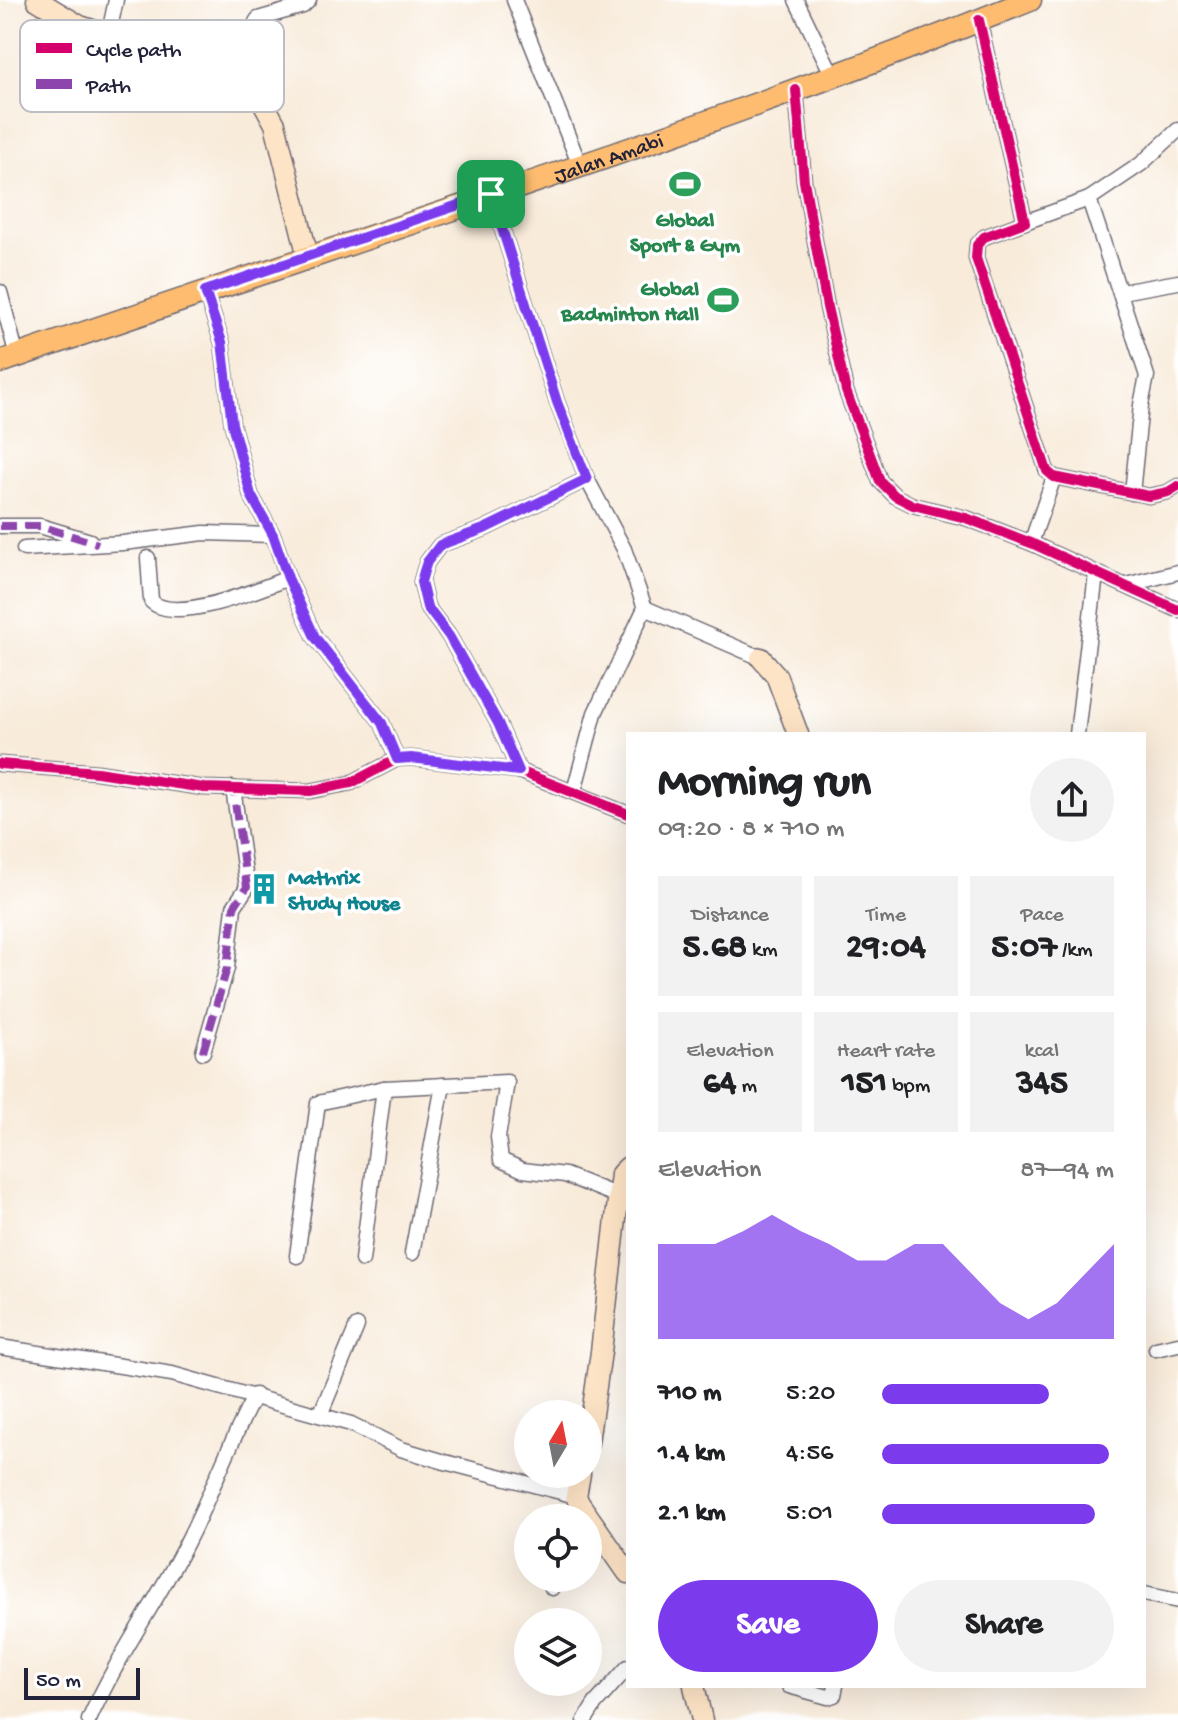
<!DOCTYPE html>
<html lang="en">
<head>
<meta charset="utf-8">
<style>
  :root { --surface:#fff; --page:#f2f2f2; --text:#202124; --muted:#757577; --accent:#7c3aed }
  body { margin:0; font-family:"Gochi Hand",sans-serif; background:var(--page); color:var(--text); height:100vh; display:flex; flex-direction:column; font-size:30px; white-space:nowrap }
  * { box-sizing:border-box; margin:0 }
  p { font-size:26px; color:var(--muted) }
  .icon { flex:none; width:44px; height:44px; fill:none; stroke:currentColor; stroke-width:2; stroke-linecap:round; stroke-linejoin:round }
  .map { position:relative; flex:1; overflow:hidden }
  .side { position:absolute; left:626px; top:732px; width:520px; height:956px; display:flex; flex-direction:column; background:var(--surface); border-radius:0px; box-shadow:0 8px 32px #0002 }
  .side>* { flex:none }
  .needle { width:52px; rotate:10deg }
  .buttons { position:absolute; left:514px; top:1400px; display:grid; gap:16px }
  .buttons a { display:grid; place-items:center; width:88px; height:88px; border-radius:50%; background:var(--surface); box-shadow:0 8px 32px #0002; font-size:40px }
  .scale { position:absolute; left:24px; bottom:20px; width:116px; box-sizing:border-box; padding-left:8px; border:4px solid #22223b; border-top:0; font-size:22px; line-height:28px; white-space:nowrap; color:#22223b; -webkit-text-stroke:6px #fff; paint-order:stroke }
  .pin { position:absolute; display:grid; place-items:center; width:68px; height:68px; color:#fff; margin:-34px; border-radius:16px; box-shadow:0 4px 12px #0006 }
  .round { display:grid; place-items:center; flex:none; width:84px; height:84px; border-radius:42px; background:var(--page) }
  .headline { display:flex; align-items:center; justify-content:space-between; height:136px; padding:0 32px }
  h1 { font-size:44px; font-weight:800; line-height:60px }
  .stats { display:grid; grid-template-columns:repeat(3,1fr); gap:12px; height:136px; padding:8px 32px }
  .stats div { display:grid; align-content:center; border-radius:0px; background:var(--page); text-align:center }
  .stats b { font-size:34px; font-weight:800 }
  .stats small { font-size:22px; font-weight:400 }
  .stats p { font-size:22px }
  .chart { height:224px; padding:16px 32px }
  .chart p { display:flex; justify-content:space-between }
  .chart svg { width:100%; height:144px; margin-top:8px; fill:var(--accent); opacity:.7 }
  .action { display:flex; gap:16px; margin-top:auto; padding:16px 32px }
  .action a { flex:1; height:92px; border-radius:48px; background:var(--accent); color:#fff; font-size:32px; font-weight:800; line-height:92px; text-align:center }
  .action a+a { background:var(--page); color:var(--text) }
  ul { padding:0 32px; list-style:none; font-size:26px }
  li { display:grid; grid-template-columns:128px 96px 1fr; align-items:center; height:60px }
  li i { height:20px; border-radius:10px; background:var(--accent) }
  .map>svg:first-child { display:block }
</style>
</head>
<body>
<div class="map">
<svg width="1178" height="1720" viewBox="0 0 1178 1720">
  <rect width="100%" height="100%" fill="#fff"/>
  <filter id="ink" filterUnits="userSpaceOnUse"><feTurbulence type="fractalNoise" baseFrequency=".0125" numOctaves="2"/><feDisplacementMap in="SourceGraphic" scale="16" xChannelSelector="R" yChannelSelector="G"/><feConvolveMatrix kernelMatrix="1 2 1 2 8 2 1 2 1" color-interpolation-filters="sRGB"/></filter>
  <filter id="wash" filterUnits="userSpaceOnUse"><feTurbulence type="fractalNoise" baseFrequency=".006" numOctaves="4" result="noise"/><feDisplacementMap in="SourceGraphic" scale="32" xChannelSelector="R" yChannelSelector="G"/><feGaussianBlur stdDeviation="1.8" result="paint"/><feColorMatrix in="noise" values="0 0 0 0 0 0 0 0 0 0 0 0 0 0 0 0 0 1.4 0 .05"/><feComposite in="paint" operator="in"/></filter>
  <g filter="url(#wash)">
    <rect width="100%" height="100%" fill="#f8ebda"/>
  </g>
  <g filter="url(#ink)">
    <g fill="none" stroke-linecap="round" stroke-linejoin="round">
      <defs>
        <g id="street">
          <polyline points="514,0 580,166"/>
          <polyline points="796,0 833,76"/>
          <polyline points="979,20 1025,222 984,237 977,245 976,258 1047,471 1054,477 1149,496 1168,492 1178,486"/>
          <polyline points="108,37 116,0"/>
          <polyline points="796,90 804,181 827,307 846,391 880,481 895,496 913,505 966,518 1031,543 1178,610"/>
          <polyline points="271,113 270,77 256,22 258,19 303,6 309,0"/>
          <polyline points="491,194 557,402 587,479 624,549 645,608"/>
          <polyline points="1089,199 1147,376 1141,405 1132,493"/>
          <polyline points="1025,222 1089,199 1141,164 1178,130"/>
          <polyline points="205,291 222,342 232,424 251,495 273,535 288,578 315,637 382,723 397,759"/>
          <polyline points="0,292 17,356"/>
          <polyline points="1121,292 1178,282"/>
          <polyline points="0,526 40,526 90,541"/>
          <polyline points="1031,543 1054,477"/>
          <polyline points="24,549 123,543 204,533 273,535"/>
          <path d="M148,558l3,43c24,24 109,-12 137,-23"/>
          <polyline points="1126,585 1178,572"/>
          <polyline points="1077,734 1096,574"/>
          <polyline points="0,764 97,772 204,788 310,791 351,783 397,759 411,758 519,771 628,814"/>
          <polyline points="519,771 498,723 449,636 427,607 421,582 424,571 427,562 440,545 484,529 587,479"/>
          <polyline points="574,791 595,713 645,608 761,658"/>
          <polyline points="203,1052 227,968 234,907 247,887 233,788"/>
          <polyline points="412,1253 443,1085"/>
          <polyline points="297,1256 318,1103 384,1088 507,1082 498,1137 501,1160 523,1170 565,1175 618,1196"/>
          <polyline points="362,1260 384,1088"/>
          <polyline points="0,1347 172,1374 351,1424 401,1449 445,1462 576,1496"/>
          <polyline points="1156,1349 1178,1344"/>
          <polyline points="320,1415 357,1326"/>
          <polyline points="552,1588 558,1578"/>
          <polyline points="1144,1594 1178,1601"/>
          <polyline points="789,1686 828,1697 834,1695 836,1686"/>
          <path d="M89,1720c28,-64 70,-121 101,-184 23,-46 40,-95 65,-141"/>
          <polyline points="585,1720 595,1704 628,1667"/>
        </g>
        <g id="secondary">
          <polyline points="37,0 80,26 205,67 236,81 263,102 275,124 308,257"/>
          <polyline points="761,658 776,675 798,734"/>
          <polyline points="588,1442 601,1352 621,1174 628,1167"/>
          <polyline points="580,1474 576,1496 579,1503 628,1573"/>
          <polyline points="694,1686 702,1720"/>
        </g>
        <g id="primary">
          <path id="s1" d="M0,362c343,-119 692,-225 1030,-362"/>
        </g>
      </defs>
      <!-- street casing -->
      <use href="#street" stroke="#6d6873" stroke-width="17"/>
      <!-- secondary casing -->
      <use href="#secondary" stroke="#6d6873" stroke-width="23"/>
      <!-- primary casing -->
      <use href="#primary" stroke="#6d6873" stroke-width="25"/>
      <!-- street -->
      <use href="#street" stroke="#fff" stroke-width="14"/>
      <!-- secondary -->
      <use href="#secondary" stroke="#fee4c6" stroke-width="20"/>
      <!-- primary -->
      <use href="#primary" stroke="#fdbc70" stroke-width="22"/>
      <!-- quiet -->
      <g stroke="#8e44ad" stroke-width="8" stroke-dasharray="16 8" stroke-linecap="butt">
        <polyline points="0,526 40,526 98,544"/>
        <polyline points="203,1052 227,968 234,907 247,887 233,788"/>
      </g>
      <defs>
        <g id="cycleway">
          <polyline points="979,20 1025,222 984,237 977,245 976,258 1047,471 1054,477 1149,496 1168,492 1178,486"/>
          <polyline points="796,90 804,181 827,307 846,391 880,481 895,496 913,505 966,518 1031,543 1178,610"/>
          <polyline points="0,764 97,772 204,788 310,791 351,783 397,759 411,758 519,771 628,814"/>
        </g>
      </defs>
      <!-- cycleway casing -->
      <use href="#cycleway" stroke="#fff" stroke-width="15"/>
      <!-- cycleway -->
      <use href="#cycleway" stroke="#d6006c" stroke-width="10"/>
    </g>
  </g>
  <g fill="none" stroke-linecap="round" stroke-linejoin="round" filter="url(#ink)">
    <defs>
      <polygon id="route" points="491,194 557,402 587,479 484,529 440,545 427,562 424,571 421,582 427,607 449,636 498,723 519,771 411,758 397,759 382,723 315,637 288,578 273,535 251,495 232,424 222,342 205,291"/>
    </defs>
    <!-- route casing -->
    <use href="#route" stroke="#fff" stroke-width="16"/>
    <!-- route -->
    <use href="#route" stroke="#7c3aed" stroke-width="10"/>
  </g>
  <!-- icons -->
  <defs>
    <symbol id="stadium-bare" viewBox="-9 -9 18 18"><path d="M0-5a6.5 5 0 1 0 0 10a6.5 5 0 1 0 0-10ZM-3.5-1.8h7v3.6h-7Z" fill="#2e9e5b" stroke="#fff" stroke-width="2.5" paint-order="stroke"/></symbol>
    <symbol id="building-bare" viewBox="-9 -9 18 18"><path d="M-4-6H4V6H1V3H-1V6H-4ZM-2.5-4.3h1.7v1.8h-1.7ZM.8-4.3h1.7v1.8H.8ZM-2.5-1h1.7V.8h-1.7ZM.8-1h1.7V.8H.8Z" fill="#0f9aa8" stroke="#fff" stroke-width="2.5" paint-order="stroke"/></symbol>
  </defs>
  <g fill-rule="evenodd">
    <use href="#stadium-bare" x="663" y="162" width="44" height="44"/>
    <use href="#stadium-bare" x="701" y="278" width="44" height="44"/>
    <use href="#building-bare" x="242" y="867" width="44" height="44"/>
  </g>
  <g text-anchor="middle" stroke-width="7" stroke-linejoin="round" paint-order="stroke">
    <!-- street labels -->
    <g font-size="22" fill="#22223b" stroke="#fff">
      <text dy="8" stroke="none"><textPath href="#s1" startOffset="642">Jalan Amabi</textPath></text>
    </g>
    <!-- leisure labels -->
    <g font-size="22" font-weight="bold" fill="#27864d" stroke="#fff">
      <text x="685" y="226">Global<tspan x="685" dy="25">Sport &amp; Gym</tspan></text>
      <text x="699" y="295" text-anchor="end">Global<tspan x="699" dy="25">Badminton Hall</tspan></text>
    </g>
    <!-- culture labels -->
    <g font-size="22" font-weight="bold" fill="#0d838f" stroke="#fff" text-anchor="start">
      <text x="288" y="884">Mathrix<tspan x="288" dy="25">Study House</tspan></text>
    </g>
  </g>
  <!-- legend -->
  <rect x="20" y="20" width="264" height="92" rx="12" fill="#fff" stroke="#bdbdc4" stroke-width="2"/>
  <rect x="36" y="43" width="36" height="10" fill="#d6006c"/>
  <rect x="36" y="79" width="36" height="10" fill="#8e44ad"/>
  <g font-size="22" fill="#22223b">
    <text x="86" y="56">Cycle path</text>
    <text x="86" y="92">Path</text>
  </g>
</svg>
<div class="buttons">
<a><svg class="needle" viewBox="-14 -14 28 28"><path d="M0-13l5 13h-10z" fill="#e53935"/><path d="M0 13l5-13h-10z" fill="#757577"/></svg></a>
<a><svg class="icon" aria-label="locate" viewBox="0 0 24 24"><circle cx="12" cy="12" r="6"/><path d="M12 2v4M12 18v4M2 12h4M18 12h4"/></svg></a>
<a><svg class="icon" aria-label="layers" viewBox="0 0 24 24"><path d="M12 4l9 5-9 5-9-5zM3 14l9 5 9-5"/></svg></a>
</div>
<div class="scale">50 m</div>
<div class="pin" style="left:491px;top:194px;background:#1e9e55"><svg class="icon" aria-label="arrive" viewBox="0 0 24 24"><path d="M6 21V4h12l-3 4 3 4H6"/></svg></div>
<section class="side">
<div class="headline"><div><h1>Morning run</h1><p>09:20 · 8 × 710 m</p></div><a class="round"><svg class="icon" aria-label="share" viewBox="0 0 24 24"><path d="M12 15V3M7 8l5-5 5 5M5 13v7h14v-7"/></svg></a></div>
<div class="stats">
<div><p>Distance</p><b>5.68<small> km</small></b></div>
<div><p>Time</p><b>29:04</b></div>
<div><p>Pace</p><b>5:07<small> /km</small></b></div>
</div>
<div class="stats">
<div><p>Elevation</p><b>64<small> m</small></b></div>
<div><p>Heart rate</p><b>151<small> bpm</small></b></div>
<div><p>kcal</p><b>345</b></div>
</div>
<div class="chart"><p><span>Elevation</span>87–94 m</p>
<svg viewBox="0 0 160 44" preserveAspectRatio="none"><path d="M0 44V15L10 15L20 15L30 11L40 6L50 11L60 15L70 20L80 20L90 15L100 15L110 24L120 33L130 38L140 33L150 24L160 15V44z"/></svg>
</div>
<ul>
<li><b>710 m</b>5:20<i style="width:72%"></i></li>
<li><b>1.4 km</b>4:56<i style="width:98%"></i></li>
<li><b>2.1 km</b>5:01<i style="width:92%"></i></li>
</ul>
<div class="action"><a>Save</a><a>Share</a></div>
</section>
</div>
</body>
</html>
